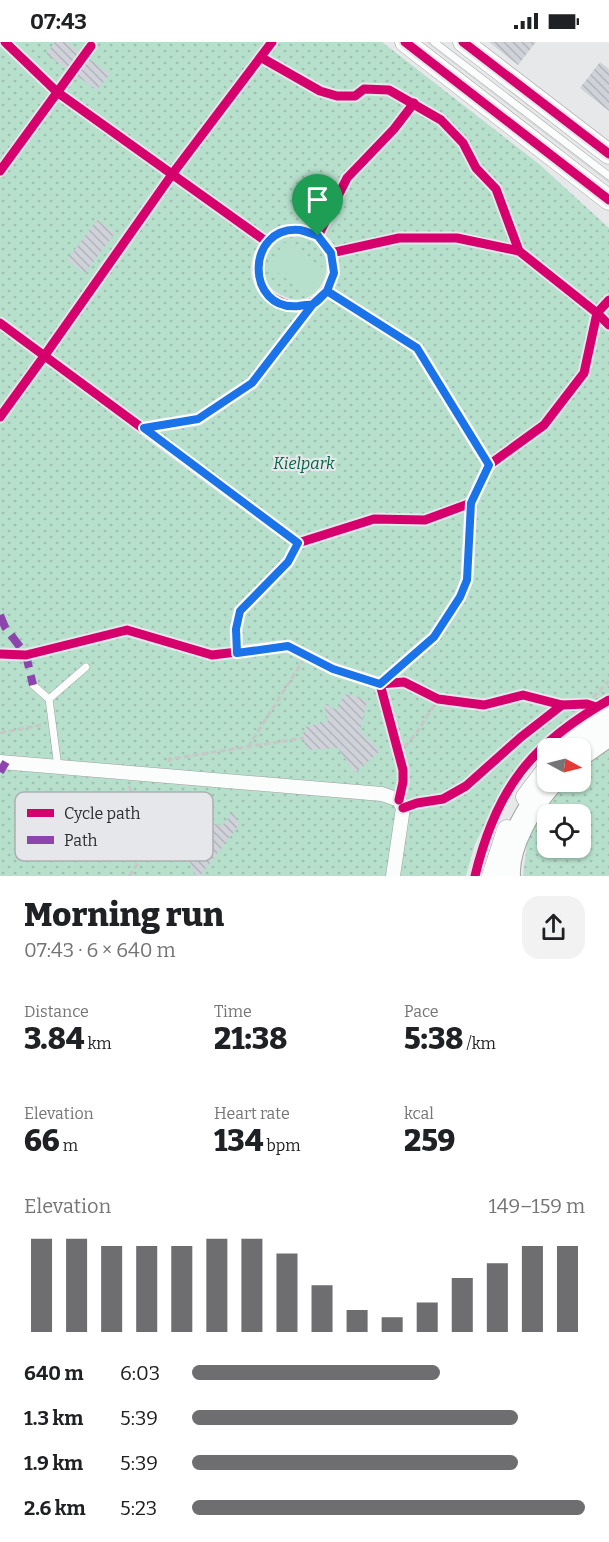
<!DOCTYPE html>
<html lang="en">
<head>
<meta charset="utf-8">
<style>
  :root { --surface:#fff; --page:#f2f2f2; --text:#202124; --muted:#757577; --accent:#6e6e70 }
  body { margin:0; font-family:Bitter,serif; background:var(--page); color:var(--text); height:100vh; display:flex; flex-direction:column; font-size:22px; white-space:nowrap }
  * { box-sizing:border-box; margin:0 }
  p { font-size:20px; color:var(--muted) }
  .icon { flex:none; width:33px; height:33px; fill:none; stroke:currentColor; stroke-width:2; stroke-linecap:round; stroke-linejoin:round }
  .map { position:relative; height:834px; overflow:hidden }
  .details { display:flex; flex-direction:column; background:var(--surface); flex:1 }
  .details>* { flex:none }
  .needle { width:39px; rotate:97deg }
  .tools { position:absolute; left:537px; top:696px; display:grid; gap:12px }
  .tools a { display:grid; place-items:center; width:54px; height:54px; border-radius:12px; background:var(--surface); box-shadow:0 2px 4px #0004; font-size:30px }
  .pin { position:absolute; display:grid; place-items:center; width:51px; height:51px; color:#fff; margin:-62px -26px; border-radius:50% 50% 50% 0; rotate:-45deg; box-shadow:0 0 6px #0007 }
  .pin .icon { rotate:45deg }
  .round { display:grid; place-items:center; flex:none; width:63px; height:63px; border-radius:18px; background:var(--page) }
  .head { display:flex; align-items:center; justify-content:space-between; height:102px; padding:0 24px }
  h1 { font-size:33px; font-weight:800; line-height:45px }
  .figures { display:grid; grid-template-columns:repeat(3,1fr); gap:9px; height:102px; padding:6px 24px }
  .figures div { display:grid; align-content:center }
  .figures b { font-size:30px; font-weight:800 }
  .figures small { font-size:16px; font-weight:400 }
  .figures p { font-size:16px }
  .chart { height:168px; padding:12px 24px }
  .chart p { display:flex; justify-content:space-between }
  .chart svg { width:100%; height:108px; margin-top:6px; stroke:var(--accent); stroke-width:6 }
  ul { padding:0 24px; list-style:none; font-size:20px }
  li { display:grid; grid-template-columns:96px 72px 1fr; align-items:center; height:45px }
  li i { height:15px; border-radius:8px; background:var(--accent) }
  .status { display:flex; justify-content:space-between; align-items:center; height:42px; padding:0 30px; background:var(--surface); direction:ltr }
  .status svg { height:16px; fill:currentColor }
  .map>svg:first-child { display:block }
</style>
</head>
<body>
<div class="status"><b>07:43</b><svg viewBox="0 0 49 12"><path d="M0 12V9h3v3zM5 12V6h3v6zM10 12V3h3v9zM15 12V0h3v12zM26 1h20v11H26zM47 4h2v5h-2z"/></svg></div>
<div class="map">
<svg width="609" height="834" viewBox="0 0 609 834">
  <defs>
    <pattern id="grass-dots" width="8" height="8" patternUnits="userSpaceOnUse" patternTransform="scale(1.5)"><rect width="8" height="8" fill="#b6dfcc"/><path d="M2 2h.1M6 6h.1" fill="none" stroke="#9dc0b0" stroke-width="1.8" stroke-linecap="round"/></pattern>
    <pattern id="building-back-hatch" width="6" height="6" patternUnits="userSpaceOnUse" patternTransform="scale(1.5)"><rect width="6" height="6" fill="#cfd2d8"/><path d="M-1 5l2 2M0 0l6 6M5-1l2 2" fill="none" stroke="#b2b5ba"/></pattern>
  </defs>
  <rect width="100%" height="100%" fill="#e7e8e9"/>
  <!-- grass -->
  <g fill="url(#grass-dots)" fill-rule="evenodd">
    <polygon points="0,0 382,0 539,122 609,186 609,656 595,663 542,705 501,751 475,802 466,834 0,834"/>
    <path d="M609,703v131h-86l5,-39 37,-55h15l1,-15zM548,772h32v34h-32z"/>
  </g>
  <!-- garden -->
  <polygon fill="#b6dfcc" points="285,200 329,230 313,255 268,224"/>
  <!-- building -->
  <g fill="url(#building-back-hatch)">
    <polygon points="55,0 66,0 110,32 97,48 46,12"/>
    <polygon points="489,0 536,0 518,23"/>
    <polygon points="600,20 609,27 609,69 580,46"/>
    <polygon points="97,178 115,191 85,231 67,218"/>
    <polygon points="344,652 363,656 362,658 367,659 360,688 380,709 355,731 338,706 308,708 307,703 305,703 303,690 306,690 305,685 328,679 324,662 337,668"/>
    <polygon points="233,770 239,783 200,834 196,834 185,809 204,781 223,783"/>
  </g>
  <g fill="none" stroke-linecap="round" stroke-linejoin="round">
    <defs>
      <g id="lane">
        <polyline points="434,0 609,134"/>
        <polyline points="33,643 49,657"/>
        <polyline points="58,725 49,657 86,625"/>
      </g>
      <polyline id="street" points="0,720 382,752 399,758 403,766 393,834"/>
      <g id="secondary">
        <polyline points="405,0 609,158"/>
        <polyline points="463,0 609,112"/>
        <polyline points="566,706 594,684 609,674"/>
        <polyline points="526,755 548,726"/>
        <polyline points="492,834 507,788"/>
      </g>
      <g id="highway">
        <polyline points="580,712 609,692"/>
        <path d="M508,834c-2,-31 23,-72 43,-94"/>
      </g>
    </defs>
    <!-- lane casing -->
    <use href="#lane" stroke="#a1a1a2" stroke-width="8"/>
    <!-- street casing -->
    <use href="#street" stroke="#a1a1a2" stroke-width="15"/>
    <!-- secondary casing -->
    <use href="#secondary" stroke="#a1a1a2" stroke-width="21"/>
    <!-- highway casing -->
    <use href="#highway" stroke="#a1a1a2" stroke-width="26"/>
    <!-- path -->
    <g stroke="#c7c7c8" stroke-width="3" stroke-dasharray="6 3" stroke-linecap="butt">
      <polyline points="5,0 57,50 267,200"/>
      <polyline points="84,13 91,4"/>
      <polyline points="0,129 73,31"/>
      <path d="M300,188c6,2 13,3 18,7 34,25 5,83 -35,66 -10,-4 -19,-10 -23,-21 -8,-18 4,-43 22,-50 5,-2 13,-1 18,-2z"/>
      <polyline points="318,194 347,136 394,87 414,61 441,78 463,101 476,126 496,147 519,209"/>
      <polyline points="331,211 399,196 457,196 519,209 597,271 609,283"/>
      <polyline points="327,249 417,306 489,423"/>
      <polyline points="0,281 298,501"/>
      <polyline points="0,375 45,313 173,131 272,0"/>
      <polyline points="144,386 198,377 252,341 313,262"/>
      <polyline points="237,611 236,587 240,569 288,520 298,501 374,477 425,478 471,461"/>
      <polyline points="0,612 26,613 127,588 212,613 288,604 333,627 380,642 403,728 403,744"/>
      <polyline points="380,642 434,595 460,555 467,538 471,461 489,423 544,383 584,331 597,271 609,258"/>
      <polyline points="587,662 609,639"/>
      <polyline points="0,691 41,683"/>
      <polyline points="248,705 306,614"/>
      <polyline points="399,712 417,690 438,657"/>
      <polyline points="169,720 169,717 304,696"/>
      <polyline points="129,744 153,800"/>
      <polyline points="416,761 443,757 466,744 521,695 562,663 587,662 594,665"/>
      <polyline points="129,834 153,800 171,779"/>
    </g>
    <!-- lane -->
    <use href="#lane" stroke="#fbfcfc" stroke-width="7"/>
    <!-- street -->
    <use href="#street" stroke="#fbfcfc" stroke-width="14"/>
    <!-- secondary -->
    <use href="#secondary" stroke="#fbfcfc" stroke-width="20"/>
    <!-- highway -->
    <use href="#highway" stroke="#fbfcfc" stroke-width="24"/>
    <!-- tram -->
    <polyline stroke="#d5d5d6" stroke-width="1.5" points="427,0 609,140"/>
    <!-- quiet -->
    <g stroke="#8e44ad" stroke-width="8" stroke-dasharray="15 8" stroke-linecap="butt">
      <polyline points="0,573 5,585 26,613 33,643"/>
      <polyline points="0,730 6,720"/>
    </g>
    <defs>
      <g id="cycleway">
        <polyline points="5,0 57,50 267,200"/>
        <polyline points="405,0 609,158"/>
        <polyline points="463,0 609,112"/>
        <polyline points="262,16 320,49 337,54 355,54 364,47 389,48 441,78 463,101 476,126 496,147 519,209"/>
        <polyline points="0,129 91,4"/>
        <path d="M300,188c6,2 13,3 18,7 34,25 5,83 -35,66 -10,-4 -19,-10 -23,-21 -8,-18 4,-43 22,-50 5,-2 13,-1 18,-2z"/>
        <polyline points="318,194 347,136 394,87 414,61"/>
        <polyline points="331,211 399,196 457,196 519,209 597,271 609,283"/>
        <polyline points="327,249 417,306 489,423"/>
        <polyline points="0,281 298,501"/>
        <polyline points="0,375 45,313 173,131 272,0"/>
        <polyline points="144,386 198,377 252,341 313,262"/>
        <polyline points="237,611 236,587 240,569 288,520 298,501 374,477 425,478 471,461"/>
        <polyline points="0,612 26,613 127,588 212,613 288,604 333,627 380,642 403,728 403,740 399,758"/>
        <polyline points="380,642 434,595 460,555 467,538 471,461 489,423 544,383 584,331 597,271 609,258"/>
        <polyline points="380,642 404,640 438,657 484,663 523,653 562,663 587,662 596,665"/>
        <polyline points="403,766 417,761 443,757 466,744 521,695 562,663"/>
        <path d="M475,834c21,-87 56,-132 134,-176"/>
      </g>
    </defs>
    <!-- cycleway casing -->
    <use href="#cycleway" stroke="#e6e7ea" stroke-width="13"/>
    <!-- cycleway -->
    <use href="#cycleway" stroke="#d6006c" stroke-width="9"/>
  </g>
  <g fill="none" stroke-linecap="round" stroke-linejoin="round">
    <defs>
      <path id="route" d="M318,194l13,17 3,20 -7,18 -14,13 -61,79 -54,36 -54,9 154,115 -10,19 -48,49 -4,18 1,24 51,-7 45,23 47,15 54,-47 26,-40 7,-17 4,-77 18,-38 -72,-117 -90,-57c-4,4 -9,11 -14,13 -3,1 -10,1 -14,2 -54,6 -54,-81 1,-76 5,1 12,4 18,6"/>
    </defs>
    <!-- route casing -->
    <use href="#route" stroke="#fff" stroke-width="12"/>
    <!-- route -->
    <use href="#route" stroke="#1a73e8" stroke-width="8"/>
  </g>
  <g text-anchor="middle" stroke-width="4.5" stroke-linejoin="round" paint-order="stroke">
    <!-- park labels -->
    <g font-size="16" font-style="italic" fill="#056344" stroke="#e6e7ea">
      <text x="304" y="427">Kielpark</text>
    </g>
  </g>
  <!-- legend -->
  <rect x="15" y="750" width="198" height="69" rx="9" fill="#e6e7ea" stroke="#aeafb2" stroke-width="1.5"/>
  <rect x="27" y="767" width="27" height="8" fill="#d6006c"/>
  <rect x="27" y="794" width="27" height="8" fill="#8e44ad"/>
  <g font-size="16" fill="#2d2d2f">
    <text x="64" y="777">Cycle path</text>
    <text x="64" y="804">Path</text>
  </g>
</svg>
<div class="tools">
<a><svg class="needle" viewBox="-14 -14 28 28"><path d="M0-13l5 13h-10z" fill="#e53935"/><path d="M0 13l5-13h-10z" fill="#757577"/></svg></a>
<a><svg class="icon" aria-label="locate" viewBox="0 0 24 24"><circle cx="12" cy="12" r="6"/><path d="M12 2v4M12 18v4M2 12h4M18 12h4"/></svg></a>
</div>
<div class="pin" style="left:318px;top:194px;background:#1e9e55"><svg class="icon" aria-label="arrive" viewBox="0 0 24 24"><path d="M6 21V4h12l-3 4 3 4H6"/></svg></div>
</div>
<section class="details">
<div class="head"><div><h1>Morning run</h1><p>07:43 · 6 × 640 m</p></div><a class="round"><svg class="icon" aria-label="share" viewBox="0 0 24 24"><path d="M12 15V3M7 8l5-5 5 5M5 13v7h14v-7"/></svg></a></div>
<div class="figures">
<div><p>Distance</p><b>3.84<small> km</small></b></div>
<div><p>Time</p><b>21:38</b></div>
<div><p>Pace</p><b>5:38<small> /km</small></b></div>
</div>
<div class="figures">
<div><p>Elevation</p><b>66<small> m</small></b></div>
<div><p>Heart rate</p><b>134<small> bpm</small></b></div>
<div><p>kcal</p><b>259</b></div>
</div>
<div class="chart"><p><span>Elevation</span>149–159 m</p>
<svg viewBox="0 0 160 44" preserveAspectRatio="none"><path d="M5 44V6M15 44V6M25 44V9M35 44V9M45 44V9M55 44V6M65 44V6M75 44V12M85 44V25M95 44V35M105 44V38M115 44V32M125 44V22M135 44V16M145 44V9M155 44V9"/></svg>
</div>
<ul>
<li><b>640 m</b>6:03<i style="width:63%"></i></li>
<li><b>1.3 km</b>5:39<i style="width:83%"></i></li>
<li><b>1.9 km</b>5:39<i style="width:83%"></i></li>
<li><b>2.6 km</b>5:23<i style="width:100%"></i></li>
</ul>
</section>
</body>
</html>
